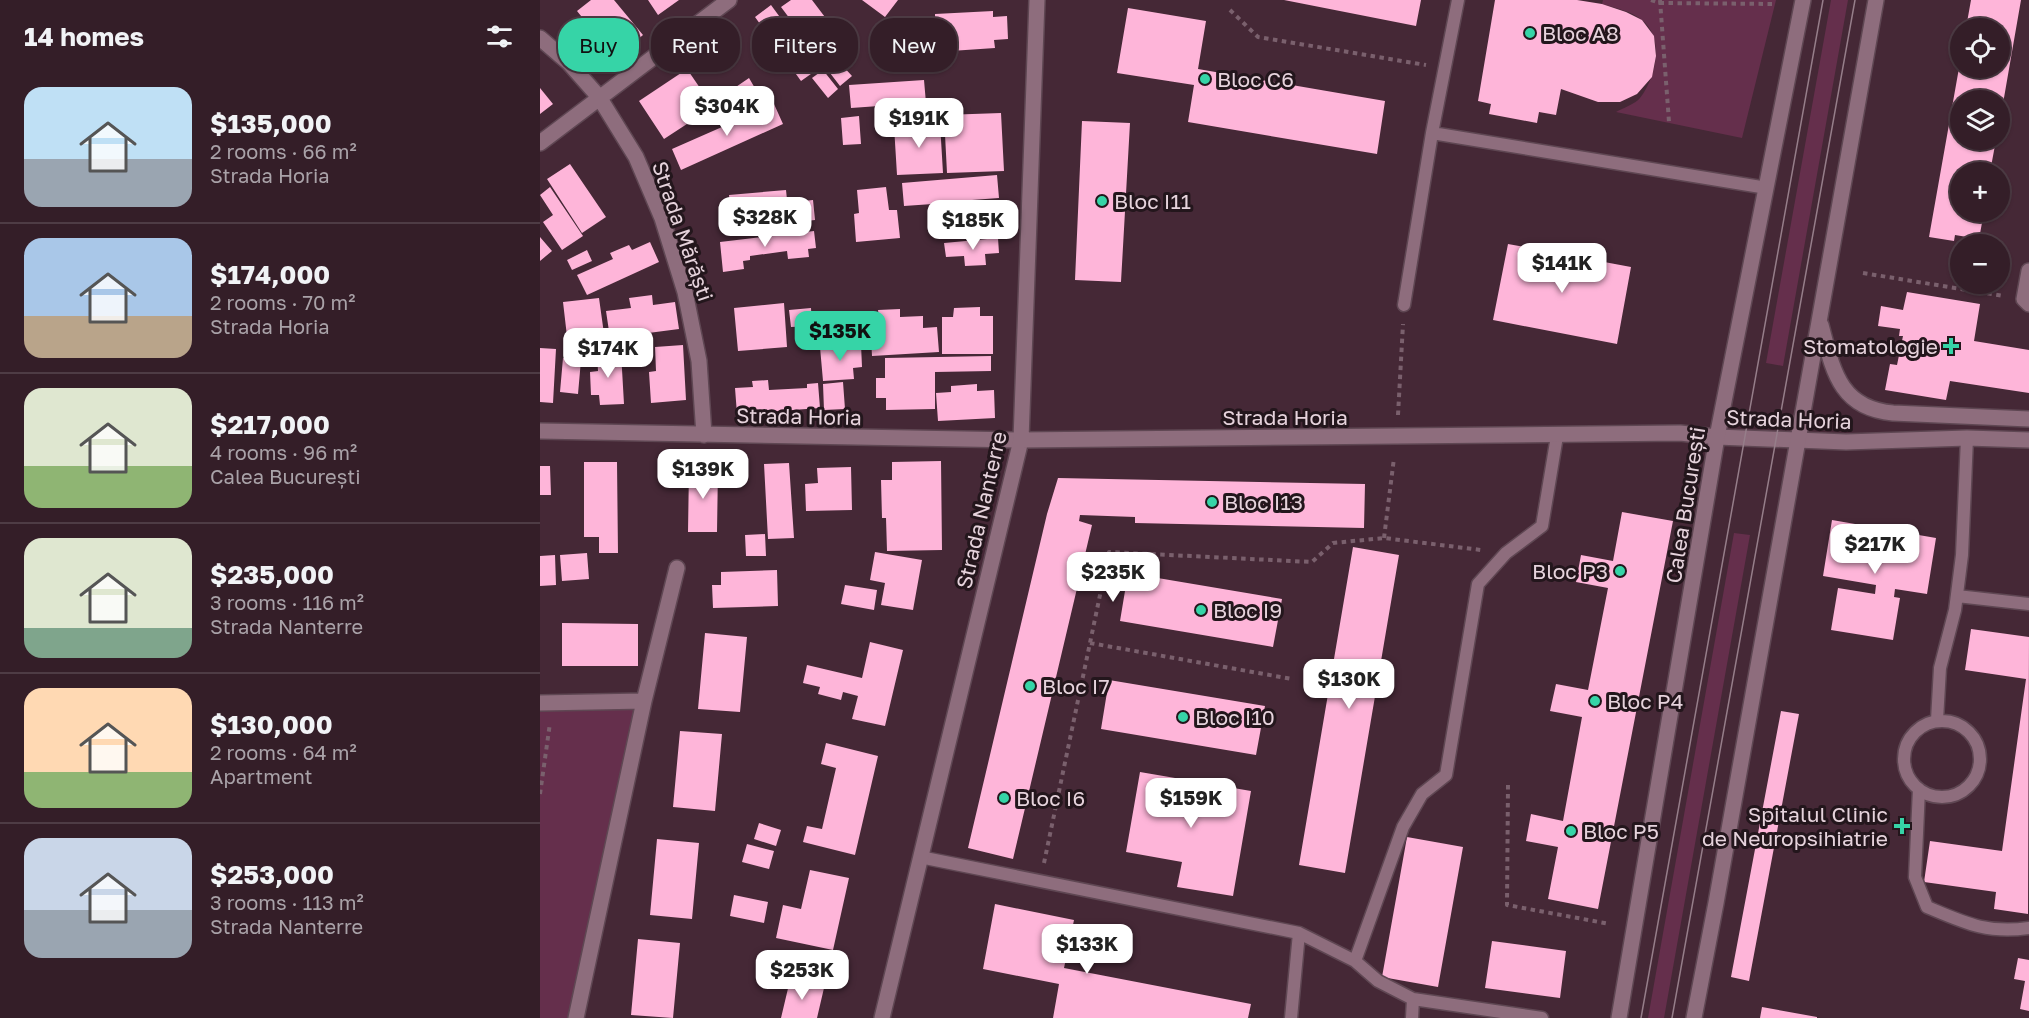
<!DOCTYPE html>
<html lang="en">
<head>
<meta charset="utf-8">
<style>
  body { margin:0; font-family:"Golos Text",sans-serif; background:#3f2b34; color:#f1f3f6; height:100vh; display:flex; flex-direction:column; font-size:22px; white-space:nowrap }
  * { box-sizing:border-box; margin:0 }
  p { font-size:20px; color:#a9a2a8 }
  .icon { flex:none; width:33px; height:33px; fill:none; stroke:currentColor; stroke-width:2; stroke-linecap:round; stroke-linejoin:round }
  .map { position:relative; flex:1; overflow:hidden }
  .sheet { display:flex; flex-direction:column; background:#341e28; width:540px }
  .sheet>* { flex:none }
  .hud { position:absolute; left:18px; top:18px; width:570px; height:54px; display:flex; gap:12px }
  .fabs { position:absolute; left:1410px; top:18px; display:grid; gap:12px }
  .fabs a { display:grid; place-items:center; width:60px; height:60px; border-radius:50%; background:#341e28; box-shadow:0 2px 4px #0004,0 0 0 2px #4e3c45; font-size:30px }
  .price { position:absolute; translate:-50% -51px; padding:0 14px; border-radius:12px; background:#fff; color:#222; font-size:20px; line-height:39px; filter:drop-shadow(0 2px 3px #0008) }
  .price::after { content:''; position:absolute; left:50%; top:36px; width:18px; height:14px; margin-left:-9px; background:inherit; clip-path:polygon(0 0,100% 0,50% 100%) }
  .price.current { background:#36d4a7; color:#111 }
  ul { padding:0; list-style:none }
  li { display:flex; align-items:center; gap:18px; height:150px; padding:0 24px }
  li+li { border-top:2px solid #4e3c45 }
  li span { display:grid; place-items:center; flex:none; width:168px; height:120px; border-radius:18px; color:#555 }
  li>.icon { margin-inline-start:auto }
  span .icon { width:72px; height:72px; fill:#fffc; stroke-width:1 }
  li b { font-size:26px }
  h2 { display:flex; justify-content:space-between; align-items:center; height:72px; padding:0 24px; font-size:26px }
  .pill { padding:0 21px; border-radius:24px; background:#341e28; box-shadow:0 2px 4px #0004,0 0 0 2px #4e3c45; font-size:21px; line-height:54px }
  .pill.current { background:#36d4a7; color:#111 }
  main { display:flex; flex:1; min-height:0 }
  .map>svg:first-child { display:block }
  .green { fill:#652f4c }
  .building { fill:#feb5d9 }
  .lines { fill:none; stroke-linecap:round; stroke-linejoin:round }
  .service-casing { stroke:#5f4753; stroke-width:15 }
  .minor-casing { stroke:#5f4753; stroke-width:18 }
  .tertiary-casing { stroke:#5f4753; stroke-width:18 }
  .secondary-casing { stroke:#5f4753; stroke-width:18 }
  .path { stroke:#7a606d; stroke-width:4; stroke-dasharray:4.5 4.5; stroke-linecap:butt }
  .service { stroke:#8e6d7d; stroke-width:12 }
  .minor { stroke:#8e6d7d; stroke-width:15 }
  .tertiary { stroke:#8e6d7d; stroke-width:15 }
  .secondary { stroke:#8e6d7d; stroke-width:15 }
  .tram { stroke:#967e8a; stroke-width:1.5 }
  .poi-dot { fill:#36d4a7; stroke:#23161c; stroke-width:2 }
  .labels { text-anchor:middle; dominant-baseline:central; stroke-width:6; stroke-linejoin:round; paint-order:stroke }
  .poi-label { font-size:21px; fill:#e6d3dc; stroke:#23161c; text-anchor:start }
  .street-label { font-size:21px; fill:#e6d3dc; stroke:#23161c }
</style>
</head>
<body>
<main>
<section class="sheet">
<h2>14 homes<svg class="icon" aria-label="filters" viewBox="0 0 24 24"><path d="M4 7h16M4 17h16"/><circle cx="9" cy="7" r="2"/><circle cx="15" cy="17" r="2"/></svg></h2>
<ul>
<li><span style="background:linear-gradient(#bfe0f5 60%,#9aa5b1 0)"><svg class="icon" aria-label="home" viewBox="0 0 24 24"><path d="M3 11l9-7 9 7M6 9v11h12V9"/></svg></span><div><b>$135,000</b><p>2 rooms · 66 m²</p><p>Strada Horia</p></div></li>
<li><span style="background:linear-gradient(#a9c7e8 65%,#b9a48a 0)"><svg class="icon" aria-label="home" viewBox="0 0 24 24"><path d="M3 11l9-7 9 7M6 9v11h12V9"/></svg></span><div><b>$174,000</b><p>2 rooms · 70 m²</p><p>Strada Horia</p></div></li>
<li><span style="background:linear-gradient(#dfe7d0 65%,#8fb573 0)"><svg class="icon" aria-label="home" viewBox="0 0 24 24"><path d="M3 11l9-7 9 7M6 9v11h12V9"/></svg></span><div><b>$217,000</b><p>4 rooms · 96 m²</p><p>Calea București</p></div></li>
<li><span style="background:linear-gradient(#dfe7d0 75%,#7fa58c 0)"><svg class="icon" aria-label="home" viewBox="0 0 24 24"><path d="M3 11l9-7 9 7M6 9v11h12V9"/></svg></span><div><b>$235,000</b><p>3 rooms · 116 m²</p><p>Strada Nanterre</p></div></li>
<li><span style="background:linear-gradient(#ffd9b3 70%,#8fb573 0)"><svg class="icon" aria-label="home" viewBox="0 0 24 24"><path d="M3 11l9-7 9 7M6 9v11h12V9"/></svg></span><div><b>$130,000</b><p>2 rooms · 64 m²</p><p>Apartment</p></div></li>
<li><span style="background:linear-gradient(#c9d6e8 60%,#9aa5b1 0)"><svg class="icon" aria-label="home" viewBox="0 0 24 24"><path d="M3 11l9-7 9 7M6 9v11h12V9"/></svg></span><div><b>$253,000</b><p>3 rooms · 113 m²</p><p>Strada Nanterre</p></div></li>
</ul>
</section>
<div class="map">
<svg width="1489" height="1018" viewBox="0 0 1489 1018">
  <rect width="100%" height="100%" fill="#452836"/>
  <path class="green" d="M1063 0H1236L1202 138 1076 112C1083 108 1095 104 1100 98 1116 77 1125 39 1102 20 1091 11 1075 8 1062 4Z
    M1291 0H1308L1243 366 1226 363Z
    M1194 533 1210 535 1124 1018H1108Z
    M104 701 36 1018H0V703Z"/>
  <path class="building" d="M51 0H74L103 35 75 58 37 11Z
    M108 0H139L118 15Z
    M251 0H272L294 29 271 47 241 7Z
    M322 0H358L345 17Z
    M744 0H881L876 26Z
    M955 0H1037L1062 4 1086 12 1102 20 1114 36 1116 56 1112 77 1097 94 1080 102H1058L1021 89 1016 115 999 112 997 123 949 114 951 104 938 101Z
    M1431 0H1481L1461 115 1460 100H1420V140H1456L1450 172H1420V212H1444L1439 239 1415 235 1414 241 1389 237 1419 68H1460V28H1426Z
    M231 5 278 69 261 81 215 17Z
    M588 8 666 21 658 69 845 101 837 154 648 122 654 85 577 73Z
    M453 11V17L467 16 468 39 454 40 455 48 396 52V44L373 45 371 23 395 21V14Z
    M296 31 310 48 290 63 277 46Z
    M301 64 312 76 300 86 290 73Z
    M147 69 173 107 124 139 99 101Z
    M283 70 298 89 288 98 272 78Z
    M209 78 219 95 200 107 190 91Z
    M384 80 386 103 363 104 364 112 339 114V106L311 108 309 85Z
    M0 88 13 104 0 114Z
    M234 104 243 124 141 170 132 149Z
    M461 113 464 171 407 173 404 115Z
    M319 116 321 144 303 145 301 118Z
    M542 121 590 123 581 282 535 280Z
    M400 123 403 173 357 175 354 126Z
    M30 164 66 217 42 233 7 179Z
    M457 175 459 198 432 200 433 212 408 215 407 203 364 206 362 183Z
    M10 187 43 236 22 250 3 222 13 215 0 195Z
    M346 187 349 210H357L360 238 316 242 314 214 319 213 317 190Z
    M246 190 250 228 193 234 189 195Z
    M273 200 275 220 257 222 256 202Z
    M274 231 276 248 268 249 269 257 248 259 247 251 210 256V260L203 261 204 269 183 272 180 242Z
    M0 237 12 251 0 261Z
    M458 238 459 253 445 254 446 265 425 266 424 256 406 257 404 243Z
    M110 242 119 262 47 295 37 275 73 259 70 253 89 245 92 250Z
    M968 244 1091 267 1077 344 953 320Z
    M47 250 52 261 32 270 27 260Z
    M1367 292 1440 304 1434 341 1489 350V393L1410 381 1406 400 1345 390 1350 364 1357 365 1363 336H1359L1360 329 1338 326 1341 306 1363 310Z
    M112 295 113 305 135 302 139 329 70 338 66 311 91 308 89 298Z
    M59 298 65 341 28 345 23 302Z
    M244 303 247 347 198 351 194 308Z
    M440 307V316H453V354H402V317H413L414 308Z
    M271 308 272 326 251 327 249 310Z
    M360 309V317L383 316V328L397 327 399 352 332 356 330 319 339 318 338 310Z
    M321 344 322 367 313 368 314 379 283 381 280 347Z
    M143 345 146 400 111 403 109 372 116 371 115 347Z
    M0 348 16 349 13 403 0 402Z
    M81 352 84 404 60 405 59 395H51L50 372 58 371 57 353Z
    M451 356V371L395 372V409L346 410V398H336V378H345V358Z
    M23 358 41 360 38 394 20 392Z
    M228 380 229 390 267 388V384L278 383 280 408 197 414 195 388 213 387 212 381Z
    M303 382 305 409 284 410 283 384Z
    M437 384V391L454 390 455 418 398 421 396 393 411 392V386Z
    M401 461 402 550 347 551 346 518H342L341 480H352V462Z
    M44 462H77L78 553H59V537H44Z
    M249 463 254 538 228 539 224 464Z
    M0 466H10L11 495H0Z
    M311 467 312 510 266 511 265 484 278 483 277 468Z
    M149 468H178L177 532H148Z
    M518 478 825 484 824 528 595 523V517L540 515 539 521 552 525 473 859 428 848 507 514Z
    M1082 512 1133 521 1058 909 1008 899 1018 847 986 841 991 814 1023 821 1042 717 1010 711 1016 684 1048 690 1068 588 1036 582 1041 555 1073 561Z
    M1292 520 1396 538 1387 594 1355 589 1354 597 1360 598 1353 640 1291 630 1298 588 1335 594 1336 585 1283 576Z
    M225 534 226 556H206L205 535Z
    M813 547 859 555 805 873 759 865Z
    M335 552 382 560 373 610 341 605 345 583 330 580Z
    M47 553 49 579 22 581 20 555Z
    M15 555 16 585 0 586V556Z
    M237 570 238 606 173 608 172 585H181V572Z
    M588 573 742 599 733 647 580 621Z
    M305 585 337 590 334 610 301 604Z
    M22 623 98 624V666H22Z
    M1431 629 1489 637 1488 914 1454 909 1456 892 1384 882 1390 841 1462 851 1486 679 1425 670Z
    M165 633 207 637 200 712 158 709Z
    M330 642 363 650 345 726 312 719 318 696 303 692 301 700 278 694 280 687 263 683 267 665 322 678Z
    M569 680 725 706 716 755 561 729Z
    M1241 711 1259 714 1209 981 1191 977Z
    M140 731 182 734 175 811 133 807Z
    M286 743 338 756 315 855 263 842 267 826 282 829 296 768 281 764Z
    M600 772 711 791 693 896 637 887 642 862 586 852Z
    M219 823 241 830 236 846 214 839Z
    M867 837 923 847 898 987 842 977Z
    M117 839 159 843 152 919 110 915Z
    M207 844 234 851 229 869 202 862Z
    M270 870 309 878 293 950 236 938 243 905 261 909Z
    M194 895 228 902 224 923 190 916Z
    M455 904 534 920 524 968 711 1004 708 1018H513L519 984 443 969Z
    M98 939 140 943 133 1018 91 1015Z
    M952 941 1026 951 1020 998 945 988Z
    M1478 958 1489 960V1011L1480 1009 1485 981 1474 979Z
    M250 980 284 988 277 1018H241Z
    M1222 1007 1277 1017V1018H1220Z"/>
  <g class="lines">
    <g class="service-casing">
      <path id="service" d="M918 0 892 133 1227 188
        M864 305 892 133
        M1417 596 1489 604
        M1397 720 1400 668 1415 610 1422 555 1427 438
        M1364 759a38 38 0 1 1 76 0a38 38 0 1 1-76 0Z
        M1379 789 1375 877 1387 907C1425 923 1447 934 1489 928
        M380 857 759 933 815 961 838 981 873 999 1002 1018
        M815 961 863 827 882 794 906 775 938 584 966 553 1002 526 1017 436
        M751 1018 759 933
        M872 1018 873 999"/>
    </g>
    <g class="minor-casing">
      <path id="minor" d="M0 38 29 63 59 97 96 157 122 218 145 292 159 361 164 435
        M0 143 189 0
        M1489 271 1484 299 1489 304
        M0 431 481 440
        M0 703 104 701
        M36 1018 104 701 137 568"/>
    </g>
    <g class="tertiary-casing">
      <path id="tertiary" d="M481 440 1140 433 1177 437 1306 442 1427 438 1489 440
        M342 1018 481 440 497 0"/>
    </g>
    <g class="secondary-casing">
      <path id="secondary" d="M1281 325C1293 370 1299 408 1353 413L1489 419
        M1079 1018 1177 437 1263 0
        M1154 1018 1176 903 1336 0"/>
    </g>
    <path class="path" d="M1111 0 1120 3 1235 4
      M1120 0 1129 122
      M690 10 718 37 886 65
      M1323 273 1464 296
      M858 415 863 324
      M844 538 854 458
      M550 643 752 679
      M968 785 967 905 1070 924
      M0 794 10 723
      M504 863 569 552 772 562 793 543 844 538 941 550"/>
    <use href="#service" class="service"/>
    <use href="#minor" class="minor"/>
    <use href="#tertiary" class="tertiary"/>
    <use href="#secondary" class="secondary"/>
    <path class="tram" d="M1101 1018 1283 0
      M1132 1018 1315 0"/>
  </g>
  <g class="poi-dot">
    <circle cx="990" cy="33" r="6"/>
    <circle cx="665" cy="79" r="6"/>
    <circle cx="562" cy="201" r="6"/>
    <path d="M1408 337h6v6h6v6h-6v6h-6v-6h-6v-6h6z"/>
    <circle cx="672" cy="502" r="6"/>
    <circle cx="1080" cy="571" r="6"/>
    <circle cx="661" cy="610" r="6"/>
    <circle cx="490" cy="686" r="6"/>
    <circle cx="1055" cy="701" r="6"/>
    <circle cx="643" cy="717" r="6"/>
    <circle cx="464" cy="798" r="6"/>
    <path d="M1359 817h6v6h6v6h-6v6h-6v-6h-6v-6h6z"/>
    <circle cx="1031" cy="831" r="6"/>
  </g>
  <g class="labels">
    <g class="poi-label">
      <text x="1002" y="33">Bloc A8</text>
      <text x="677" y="79">Bloc C6</text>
      <text x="574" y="201">Bloc I11</text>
      <text x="1398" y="346" text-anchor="end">Stomatologie</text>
      <text x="684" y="502">Bloc I13</text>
      <text x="1068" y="571" text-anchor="end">Bloc P3</text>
      <text x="673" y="610">Bloc I9</text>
      <text x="502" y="686">Bloc I7</text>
      <text x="1067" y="701">Bloc P4</text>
      <text x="655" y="717">Bloc I10</text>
      <text x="476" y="798">Bloc I6</text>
      <text x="1348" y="814" text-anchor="end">Spitalul Clinic<tspan x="1348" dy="24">de Neuropsihiatrie</tspan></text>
      <text x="1043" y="831">Bloc P5</text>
    </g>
    <g class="street-label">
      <text transform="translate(143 231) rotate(71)">Strada Mărăști</text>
      <text transform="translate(259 416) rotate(1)">Strada Horia</text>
      <text x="745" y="417">Strada Horia</text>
      <text transform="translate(1249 419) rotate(2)">Strada Horia</text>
      <text transform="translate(1145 505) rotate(-81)">Calea București</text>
      <text transform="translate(441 510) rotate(-77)">Strada Nanterre</text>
    </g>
  </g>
</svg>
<div class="fabs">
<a><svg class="icon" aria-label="locate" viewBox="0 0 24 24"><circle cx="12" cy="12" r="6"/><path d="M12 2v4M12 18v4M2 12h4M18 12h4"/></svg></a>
<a><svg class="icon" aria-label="layers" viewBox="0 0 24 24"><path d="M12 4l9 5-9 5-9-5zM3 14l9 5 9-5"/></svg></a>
<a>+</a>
<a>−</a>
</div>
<b class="price" style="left:187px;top:137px">$304K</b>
<b class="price" style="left:379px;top:149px">$191K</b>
<b class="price" style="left:225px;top:248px">$328K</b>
<b class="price" style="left:433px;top:251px">$185K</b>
<b class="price" style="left:1022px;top:294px">$141K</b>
<b class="price current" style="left:300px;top:362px">$135K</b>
<b class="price" style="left:68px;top:379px">$174K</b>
<b class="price" style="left:163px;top:500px">$139K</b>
<b class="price" style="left:1335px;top:575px">$217K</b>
<b class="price" style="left:573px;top:603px">$235K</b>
<b class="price" style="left:809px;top:710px">$130K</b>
<b class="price" style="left:651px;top:829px">$159K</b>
<b class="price" style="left:547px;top:975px">$133K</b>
<b class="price" style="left:262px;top:1001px">$253K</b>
<div class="hud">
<a class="pill current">Buy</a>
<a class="pill">Rent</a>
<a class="pill">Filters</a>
<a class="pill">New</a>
</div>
</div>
</main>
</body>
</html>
